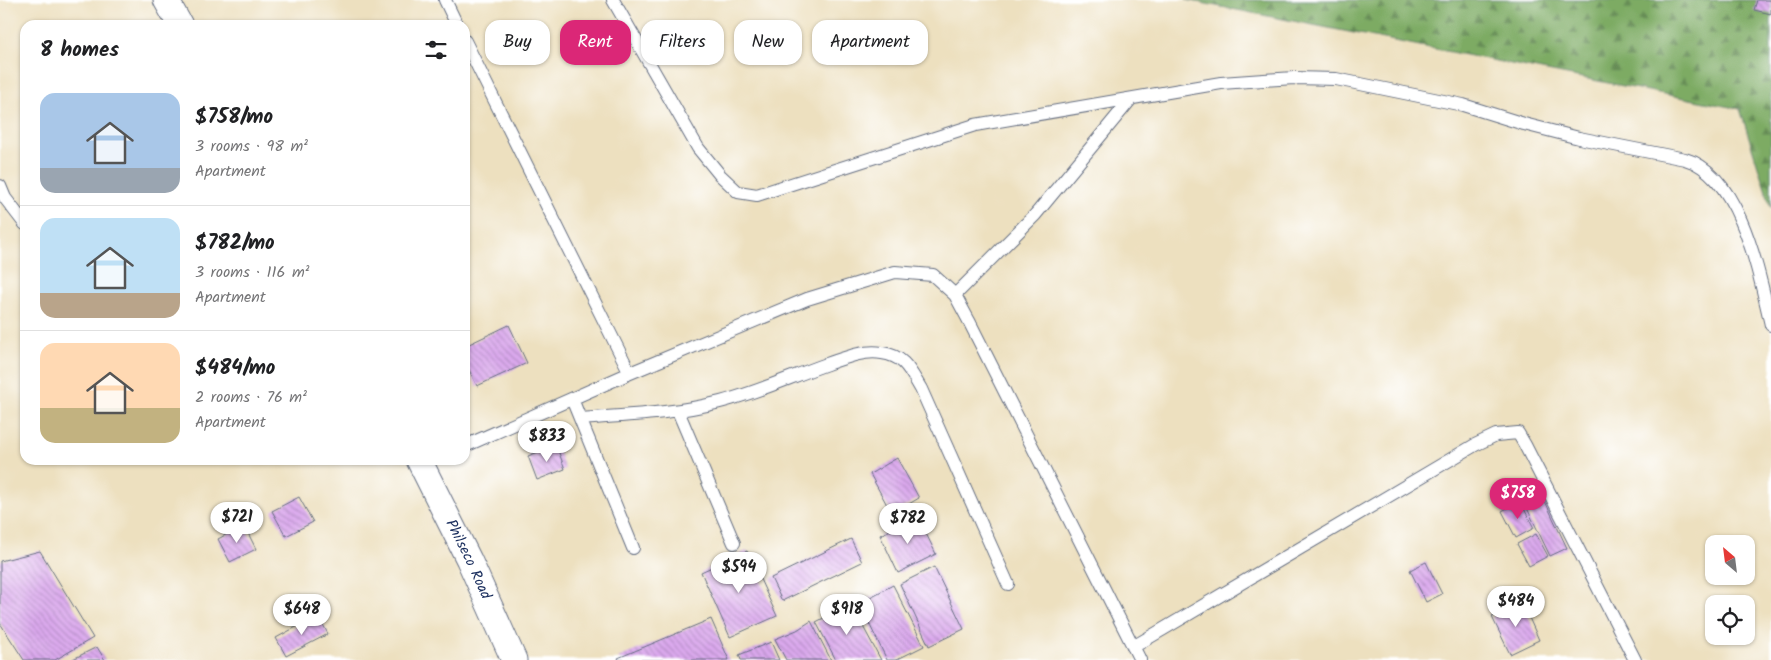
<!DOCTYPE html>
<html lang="en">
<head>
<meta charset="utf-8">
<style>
  body { margin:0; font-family:Kalam,sans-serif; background:#f6f6f6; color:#202124; height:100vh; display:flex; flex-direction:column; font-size:19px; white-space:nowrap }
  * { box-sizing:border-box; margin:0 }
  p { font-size:16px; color:#757577 }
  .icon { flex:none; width:28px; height:28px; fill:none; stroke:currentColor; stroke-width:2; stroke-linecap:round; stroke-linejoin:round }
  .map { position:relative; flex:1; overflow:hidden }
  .panel { position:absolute; left:20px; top:20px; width:450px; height:445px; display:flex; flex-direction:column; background:#fff; border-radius:15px; box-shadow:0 1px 4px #0004 }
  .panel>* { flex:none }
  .guide { position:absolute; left:485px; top:20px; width:475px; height:45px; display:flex; gap:10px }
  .needle { width:32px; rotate:332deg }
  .buttons { position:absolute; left:1705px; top:535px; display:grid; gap:10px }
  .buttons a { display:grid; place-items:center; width:50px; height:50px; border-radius:10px; background:#fff; box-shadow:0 1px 4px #0004; font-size:25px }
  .price { position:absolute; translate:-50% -42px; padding:0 11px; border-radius:18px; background:#fff; color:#222; font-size:16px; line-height:32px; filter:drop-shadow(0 1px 2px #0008) }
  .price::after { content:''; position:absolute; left:50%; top:30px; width:15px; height:11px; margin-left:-8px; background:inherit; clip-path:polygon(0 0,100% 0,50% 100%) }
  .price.current { background:#db2777; color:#fff }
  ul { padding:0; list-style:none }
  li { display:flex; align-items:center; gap:15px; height:125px; padding:0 20px }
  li+li { border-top:1px solid #e0e0e0 }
  li span { display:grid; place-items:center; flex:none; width:140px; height:100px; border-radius:15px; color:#555 }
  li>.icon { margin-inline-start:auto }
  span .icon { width:60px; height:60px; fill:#fffc; stroke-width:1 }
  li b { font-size:21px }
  h2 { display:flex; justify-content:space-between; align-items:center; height:60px; padding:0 20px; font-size:21px }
  .pill { padding:0 18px; border-radius:15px; background:#fff; box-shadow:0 1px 4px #0004; font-size:18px; line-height:45px }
  .pill.current { background:#db2777; color:#fff }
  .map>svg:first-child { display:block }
  .forest { fill:url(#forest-firs); stroke:#4c6d61 }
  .building { fill:url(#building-back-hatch) }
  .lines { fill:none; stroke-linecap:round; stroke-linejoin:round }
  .service-casing { stroke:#646d80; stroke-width:14 }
  .minor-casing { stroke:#646d80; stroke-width:27 }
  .service { stroke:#fff; stroke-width:12 }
  .minor { stroke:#fff; stroke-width:25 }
  .labels { text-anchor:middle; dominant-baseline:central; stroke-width:4; stroke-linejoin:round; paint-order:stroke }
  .street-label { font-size:15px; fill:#1b2f5e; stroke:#fff }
</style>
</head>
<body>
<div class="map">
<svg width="1771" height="660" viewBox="0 0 1771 660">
  <defs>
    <pattern id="forest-firs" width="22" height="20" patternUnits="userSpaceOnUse" patternTransform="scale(1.25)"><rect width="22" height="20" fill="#7dab64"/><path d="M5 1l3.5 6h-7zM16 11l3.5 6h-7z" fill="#668c56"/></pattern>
    <pattern id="building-back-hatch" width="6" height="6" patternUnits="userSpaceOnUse" patternTransform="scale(1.25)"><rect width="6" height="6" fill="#dba9ed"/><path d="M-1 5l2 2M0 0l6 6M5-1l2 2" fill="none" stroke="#b18ac3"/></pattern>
  </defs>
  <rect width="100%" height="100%" fill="#fff"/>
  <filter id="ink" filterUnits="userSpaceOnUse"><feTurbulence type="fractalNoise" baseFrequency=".02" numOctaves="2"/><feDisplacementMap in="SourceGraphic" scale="10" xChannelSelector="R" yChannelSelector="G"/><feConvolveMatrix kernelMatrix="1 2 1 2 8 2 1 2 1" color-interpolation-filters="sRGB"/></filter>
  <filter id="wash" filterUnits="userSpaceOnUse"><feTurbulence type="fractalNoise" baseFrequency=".0096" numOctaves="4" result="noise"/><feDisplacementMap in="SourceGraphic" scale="20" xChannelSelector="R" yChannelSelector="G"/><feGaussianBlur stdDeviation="1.12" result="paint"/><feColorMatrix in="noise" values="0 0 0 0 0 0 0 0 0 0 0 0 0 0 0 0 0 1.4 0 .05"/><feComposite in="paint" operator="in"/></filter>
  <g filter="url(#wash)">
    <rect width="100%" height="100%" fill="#ede0bf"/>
    <path class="forest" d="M1186 0H1771V208L1740 109Z"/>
    <g id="blocks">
      <path class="building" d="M1757 0H1771V14L1754 10Z
        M509 325 527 363 477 386 465 362V346Z
        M556 445 565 469 537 480 528 456Z
        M897 458 919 498 892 514 870 474Z
        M299 497 313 522 286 536 272 511Z
        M1543 497 1567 548 1550 556 1526 506Z
        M1520 501 1534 528 1516 538 1502 511Z
        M918 517 936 554 898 573 880 535Z
        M244 525 256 549 230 562 218 539Z
        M1536 534 1548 556 1529 566 1517 544Z
        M851 539 862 562 782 601 771 578Z
        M40 551 93 638 55 660H24L0 623V561Z
        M747 551 777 616 730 637 701 572Z
        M1426 562 1442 594 1426 602 1410 570Z
        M934 567 964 629 929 646 900 584Z
        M893 585 924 646 896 660H887L859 603Z
        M1522 602 1539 640 1510 654 1492 617Z
        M851 604 881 660H836L816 622Z
        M318 615 328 634 286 656 276 638Z
        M711 619 729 660H619L618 658Z
        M811 621 831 660H786L775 639 797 630Z
        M771 642 779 660H741L739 655Z
        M97 647 105 660H71Z"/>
    </g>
  </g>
  <g filter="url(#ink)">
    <use href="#blocks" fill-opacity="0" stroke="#646d80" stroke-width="1"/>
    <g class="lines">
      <g class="service-casing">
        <path id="service" d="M445 0 457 25
          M613 0 698 148 720 175 738 192 757 195 975 125 1221 83 1294 78 1336 79 1463 105 1524 124 1579 138 1685 159C1741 175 1759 275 1771 325
          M465 41 630 373
          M0 186 5 198 25 224
          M955 295 1035 215 1131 99
          M572 399 633 548
          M678 411 734 543
          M581 419C626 415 672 414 716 403 754 394 790 377 827 364 845 358 862 350 882 353 905 356 910 371 921 389L1008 584
          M465 446 630 373 807 299 895 272 933 275 955 295 969 321 1140 660
          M1133 647 1475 445 1496 435 1518 433 1525 445 1635 660"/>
      </g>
      <g class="minor-casing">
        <g id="minor">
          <path d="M166 0 180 25"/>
          <path id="s1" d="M419 460 469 560 514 660"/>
        </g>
      </g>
      <use href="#service" class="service"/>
      <use href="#minor" class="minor"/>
    </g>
  </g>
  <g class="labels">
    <g class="street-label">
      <text stroke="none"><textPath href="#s1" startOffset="111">Philseco Road</textPath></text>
    </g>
  </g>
</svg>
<div class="buttons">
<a><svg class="needle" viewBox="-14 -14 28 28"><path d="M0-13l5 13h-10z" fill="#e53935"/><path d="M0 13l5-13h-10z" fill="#757577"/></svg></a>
<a><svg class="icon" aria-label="locate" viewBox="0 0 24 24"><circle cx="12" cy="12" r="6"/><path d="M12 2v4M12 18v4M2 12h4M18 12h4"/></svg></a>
</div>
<b class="price" style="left:547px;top:463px">$833</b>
<b class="price current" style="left:1518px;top:520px">$758</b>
<b class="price" style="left:237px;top:544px">$721</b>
<b class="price" style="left:908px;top:545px">$782</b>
<b class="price" style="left:739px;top:594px">$594</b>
<b class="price" style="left:1516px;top:628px">$484</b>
<b class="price" style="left:302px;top:636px">$648</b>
<b class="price" style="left:847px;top:636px">$918</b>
<div class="guide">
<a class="pill">Buy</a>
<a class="pill current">Rent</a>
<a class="pill">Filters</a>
<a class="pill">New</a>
<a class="pill">Apartment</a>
</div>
<section class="panel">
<h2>8 homes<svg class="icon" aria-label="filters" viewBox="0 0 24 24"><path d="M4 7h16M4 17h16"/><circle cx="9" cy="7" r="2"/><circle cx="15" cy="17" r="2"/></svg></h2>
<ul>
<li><span style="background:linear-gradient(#a9c7e8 75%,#9aa5b1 0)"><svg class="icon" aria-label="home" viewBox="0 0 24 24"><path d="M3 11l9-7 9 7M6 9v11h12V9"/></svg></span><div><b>$758/mo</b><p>3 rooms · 98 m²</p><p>Apartment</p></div></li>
<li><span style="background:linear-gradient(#bfe0f5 75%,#b9a48a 0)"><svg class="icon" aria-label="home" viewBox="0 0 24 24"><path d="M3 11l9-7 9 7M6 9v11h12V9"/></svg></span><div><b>$782/mo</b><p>3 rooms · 116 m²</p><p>Apartment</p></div></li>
<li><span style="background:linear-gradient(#ffd9b3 65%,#c2b280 0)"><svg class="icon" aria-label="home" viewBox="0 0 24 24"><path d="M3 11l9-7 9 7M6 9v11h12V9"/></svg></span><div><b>$484/mo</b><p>2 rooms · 76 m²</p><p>Apartment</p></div></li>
</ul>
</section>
</div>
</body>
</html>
